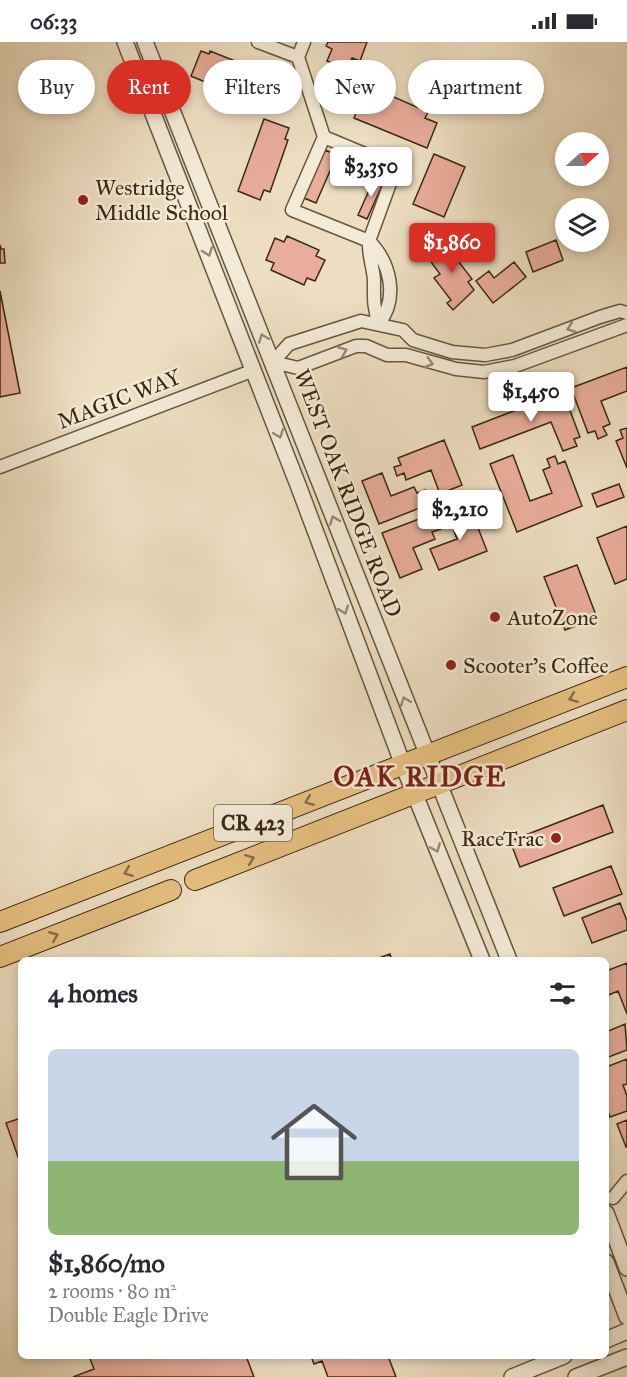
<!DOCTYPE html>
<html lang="en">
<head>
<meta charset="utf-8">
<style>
  body { margin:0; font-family:"IM FELL Great Primer",serif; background:#f2f2f3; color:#2b2b33; height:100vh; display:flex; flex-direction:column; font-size:22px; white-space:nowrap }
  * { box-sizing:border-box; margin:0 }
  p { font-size:20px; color:#7c7c81 }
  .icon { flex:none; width:33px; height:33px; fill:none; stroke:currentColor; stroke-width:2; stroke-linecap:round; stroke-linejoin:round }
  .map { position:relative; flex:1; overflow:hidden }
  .panel { position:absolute; left:18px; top:915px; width:591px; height:402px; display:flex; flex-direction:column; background:#fff; border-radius:9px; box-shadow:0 3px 9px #0003 }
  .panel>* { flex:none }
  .guide { position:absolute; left:18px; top:18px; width:591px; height:54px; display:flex; gap:12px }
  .needle { width:39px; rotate:69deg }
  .controls { position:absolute; left:555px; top:90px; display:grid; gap:12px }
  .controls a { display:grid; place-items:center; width:54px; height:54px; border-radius:50%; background:#fff; box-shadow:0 3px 9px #0003; font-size:30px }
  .price { position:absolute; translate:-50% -51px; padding:0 14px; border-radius:6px; background:#fff; color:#222; font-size:20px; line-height:39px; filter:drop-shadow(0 2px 3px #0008) }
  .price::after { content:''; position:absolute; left:50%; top:36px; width:18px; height:14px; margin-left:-9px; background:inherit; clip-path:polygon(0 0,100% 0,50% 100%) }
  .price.on { background:#d93025; color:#fff }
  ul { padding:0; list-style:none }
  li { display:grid; align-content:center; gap:12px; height:318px; padding:0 30px }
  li+li { border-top:2px solid #e1e1e2 }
  li span { display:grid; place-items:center; height:186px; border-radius:9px; color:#555 }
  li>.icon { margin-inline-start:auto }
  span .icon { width:108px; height:108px; fill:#fffc; stroke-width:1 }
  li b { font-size:26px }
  h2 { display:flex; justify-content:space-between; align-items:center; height:72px; padding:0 30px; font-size:26px }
  .chip { padding:0 21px; border-radius:27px; background:#fff; box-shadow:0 3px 9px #0003; font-size:21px; line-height:54px }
  .chip.on { background:#d93025; color:#fff }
  .status { display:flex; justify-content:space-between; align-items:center; height:42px; padding:0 30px; background:#fff; direction:ltr }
  .status svg { height:16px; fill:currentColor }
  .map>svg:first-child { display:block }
  .building { fill:#e9ad9b; stroke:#3a2811; stroke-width:1.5 }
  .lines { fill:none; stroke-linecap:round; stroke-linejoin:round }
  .minor-casing { stroke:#67563d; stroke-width:15 }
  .tertiary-casing { stroke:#67563d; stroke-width:18 }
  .trunk-casing { stroke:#3a2811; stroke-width:22 }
  .minor { stroke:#f3ead7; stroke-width:12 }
  .tertiary { stroke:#f3ead7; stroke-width:15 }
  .trunk { stroke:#e6bf80; stroke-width:20 }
  .oneway { stroke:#968974 }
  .oneway2 { stroke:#876c43 }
  .poi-dot { fill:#8f2418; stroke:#f3ead7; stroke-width:2 }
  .labels { text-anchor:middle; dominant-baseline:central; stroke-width:5; stroke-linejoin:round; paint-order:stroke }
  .shield { fill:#f3ead7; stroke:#72624c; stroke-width:1.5 }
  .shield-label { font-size:21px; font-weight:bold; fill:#3a2811 }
  .poi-label { font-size:22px; fill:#3a2811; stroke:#f3ead7; text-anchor:start }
  .street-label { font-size:22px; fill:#3a2811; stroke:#f3ead7 }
  .district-label { font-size:28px; font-weight:bold; letter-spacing:1.5px; fill:#7a1f14; stroke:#f3ead7 }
</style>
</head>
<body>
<div class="status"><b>06:33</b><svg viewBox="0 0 49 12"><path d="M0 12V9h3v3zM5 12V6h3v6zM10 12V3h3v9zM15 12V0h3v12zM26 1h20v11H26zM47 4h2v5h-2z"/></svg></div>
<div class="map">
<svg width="627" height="1335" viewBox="0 0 627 1335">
  <rect width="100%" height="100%" fill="#eddec1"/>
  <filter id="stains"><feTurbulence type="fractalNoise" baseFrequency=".00333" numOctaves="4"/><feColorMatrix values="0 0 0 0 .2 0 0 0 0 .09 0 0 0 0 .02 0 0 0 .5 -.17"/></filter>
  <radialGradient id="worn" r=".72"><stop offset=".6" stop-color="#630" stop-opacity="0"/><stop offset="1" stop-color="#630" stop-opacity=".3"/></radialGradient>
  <path class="building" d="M328 0H367L360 19 352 16 348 27 327 19 332 7 326 4Z
    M201 9 209 12 210 9 265 31 263 37 272 41 262 64 191 34Z
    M369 44 428 70 425 76 437 81 427 106 354 76 356 71 345 66 354 45 366 50Z
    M264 77 289 86 285 97 288 98 270 150 264 148 260 158 238 149Z
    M325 108 337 113 316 161 304 156Z
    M434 112 465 125 444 175 413 162Z
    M375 135 384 139 367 177 358 173Z
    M287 194 319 208 316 214 325 218 315 239 307 236 304 243 271 228 274 221 266 218 275 196 284 200Z
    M452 197 462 210 455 215 472 237 468 240 474 248 453 268 447 261 451 258 434 236 440 232 428 216Z
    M556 198 563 218 533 230 526 210Z
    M0 203 1 207H4L5 221H0Z
    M514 220 526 235 493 261 476 239 489 229 494 236Z
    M0 249 20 351 0 355Z
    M627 325V349L601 359 610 382 603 385 607 393 598 397 595 389 588 391 571 346Z
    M563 350 580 395 574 397 577 404 563 409 551 380 480 407 472 385Z
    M627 386V426L616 399 623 396 620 388Z
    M444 398 462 443 440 452 431 428 406 438 404 431 397 434 394 425 401 423 398 416Z
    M513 413 530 459 552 451 543 428 550 425 547 417 555 414 558 422 565 419 582 464 517 490 490 422Z
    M382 431 391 454 414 445 417 451 425 448 430 462 379 482 362 439Z
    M619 442 624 455 597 465 592 452Z
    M470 465 487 509 439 528 430 507 457 497 448 473Z
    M427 474 429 481 437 477 441 487 432 490 435 497 413 506 422 527 400 536 382 491Z
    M627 484V537L615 542 597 496Z
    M577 523 597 576 565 588 544 535Z
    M603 763 613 790 520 825 510 799Z
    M611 824 622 852 564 874 553 846Z
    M620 861 627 879V888L592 901 582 876Z
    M390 912 392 918H373Z
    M627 921V972L618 949 606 954V929Z
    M625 982 627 1008 606 1016V990Z
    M627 1017V1042L623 1043 627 1054V1069L610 1075 606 1064V1025Z
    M21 1076V1123L6 1081Z
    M627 1078V1104L626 1105 617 1082Z
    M89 1314H246L254 1335H73L94 1327Z
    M311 1314H388L396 1335H328L322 1319 314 1322Z"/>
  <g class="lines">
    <g class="minor-casing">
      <path id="minor" d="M258 0 298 15 304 0
        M298 15 324 95
        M324 95 396 125 369 199 292 168Z
        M369 199C390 220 399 256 379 281
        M369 199C368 213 373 224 374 238 374 254 373 266 379 281
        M627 271 620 269 600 275 512 308 485 313 452 310 413 298 403 288 361 279 289 302 273 320 298 326 356 304H366L387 313H406L456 327 484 330 515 324 627 283
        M0 425 254 328
        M613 1156 627 1139"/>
    </g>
    <g class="tertiary-casing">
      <path id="tertiary" d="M125 0 298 443 403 723 482 918
        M145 0 509 918
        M606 1171 627 1226
        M606 1220 627 1275
        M606 1298 627 1289
        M512 1335 564 1314
        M576 1335 627 1315"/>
    </g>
    <g class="trunk-casing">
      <path id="trunk" d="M195 838 627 668
        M0 880 627 635
        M0 915 171 848"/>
    </g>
    <use href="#minor" class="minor"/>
    <use href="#tertiary" class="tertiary"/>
    <use href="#trunk" class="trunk"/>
  </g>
  <defs><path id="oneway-chevron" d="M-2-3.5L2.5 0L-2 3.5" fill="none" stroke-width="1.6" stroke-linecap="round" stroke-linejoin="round" transform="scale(1.5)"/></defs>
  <g class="oneway">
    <use href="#oneway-chevron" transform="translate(208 210) rotate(69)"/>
    <use href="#oneway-chevron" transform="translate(571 286) rotate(159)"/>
    <use href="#oneway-chevron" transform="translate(263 296) rotate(-111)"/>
    <use href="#oneway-chevron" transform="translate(343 309) rotate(-22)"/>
    <use href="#oneway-chevron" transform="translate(429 321) rotate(16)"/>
    <use href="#oneway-chevron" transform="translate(279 392) rotate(69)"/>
    <use href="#oneway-chevron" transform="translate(334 478) rotate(-111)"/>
    <use href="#oneway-chevron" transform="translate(344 568) rotate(70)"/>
    <use href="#oneway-chevron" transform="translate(405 659) rotate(-111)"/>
    <use href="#oneway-chevron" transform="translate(436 806) rotate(68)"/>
  </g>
  <g class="oneway2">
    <use href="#oneway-chevron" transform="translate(573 656) rotate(159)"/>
    <use href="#oneway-chevron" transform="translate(309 759) rotate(159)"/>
    <use href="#oneway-chevron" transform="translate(250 817) rotate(-21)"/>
    <use href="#oneway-chevron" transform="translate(128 830) rotate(159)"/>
    <use href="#oneway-chevron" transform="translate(54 894) rotate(-22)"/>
  </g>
  <g class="poi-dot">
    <circle cx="83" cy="158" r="6"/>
    <circle cx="495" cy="575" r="6"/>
    <circle cx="451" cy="623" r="6"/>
    <circle cx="556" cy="796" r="6"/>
  </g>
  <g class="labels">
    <rect class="shield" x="214" y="763" width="78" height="36" rx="4.5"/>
    <g class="shield-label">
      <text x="253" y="781">CR 423</text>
    </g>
    <g class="poi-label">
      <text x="95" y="145">Westridge<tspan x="95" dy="25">Middle School</tspan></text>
      <text x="507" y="575">AutoZone</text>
      <text x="463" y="623">Scooter's Coffee</text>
      <text x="544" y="796" text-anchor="end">RaceTrac</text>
    </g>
    <g class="street-label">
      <text transform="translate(119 357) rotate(-21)">MAGIC WAY</text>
      <text transform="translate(348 451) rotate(69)">WEST OAK RIDGE ROAD</text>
    </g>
    <g class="district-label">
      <text x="420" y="734">OAK RIDGE</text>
    </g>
  </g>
  <rect width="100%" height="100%" filter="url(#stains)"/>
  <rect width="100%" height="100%" fill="url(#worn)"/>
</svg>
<div class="controls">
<a><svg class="needle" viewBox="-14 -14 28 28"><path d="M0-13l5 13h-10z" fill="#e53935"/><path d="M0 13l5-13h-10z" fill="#7c7c81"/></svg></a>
<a><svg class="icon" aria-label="layers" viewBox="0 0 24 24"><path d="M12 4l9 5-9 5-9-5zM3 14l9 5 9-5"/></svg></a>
</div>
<b class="price" style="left:371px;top:156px">$3,350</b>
<b class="price on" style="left:452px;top:232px">$1,860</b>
<b class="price" style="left:531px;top:381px">$1,450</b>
<b class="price" style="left:460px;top:499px">$2,210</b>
<div class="guide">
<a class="chip">Buy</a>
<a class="chip on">Rent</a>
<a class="chip">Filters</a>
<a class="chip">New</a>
<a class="chip">Apartment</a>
</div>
<section class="panel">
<h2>4 homes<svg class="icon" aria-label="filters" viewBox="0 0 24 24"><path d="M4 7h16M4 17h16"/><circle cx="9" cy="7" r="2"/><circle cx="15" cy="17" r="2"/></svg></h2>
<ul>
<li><span style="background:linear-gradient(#c9d6e8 60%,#8fb573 0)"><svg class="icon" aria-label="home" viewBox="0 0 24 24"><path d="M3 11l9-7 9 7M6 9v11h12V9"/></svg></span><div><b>$1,860/mo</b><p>2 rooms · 80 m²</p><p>Double Eagle Drive</p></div></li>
</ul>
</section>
</div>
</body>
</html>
